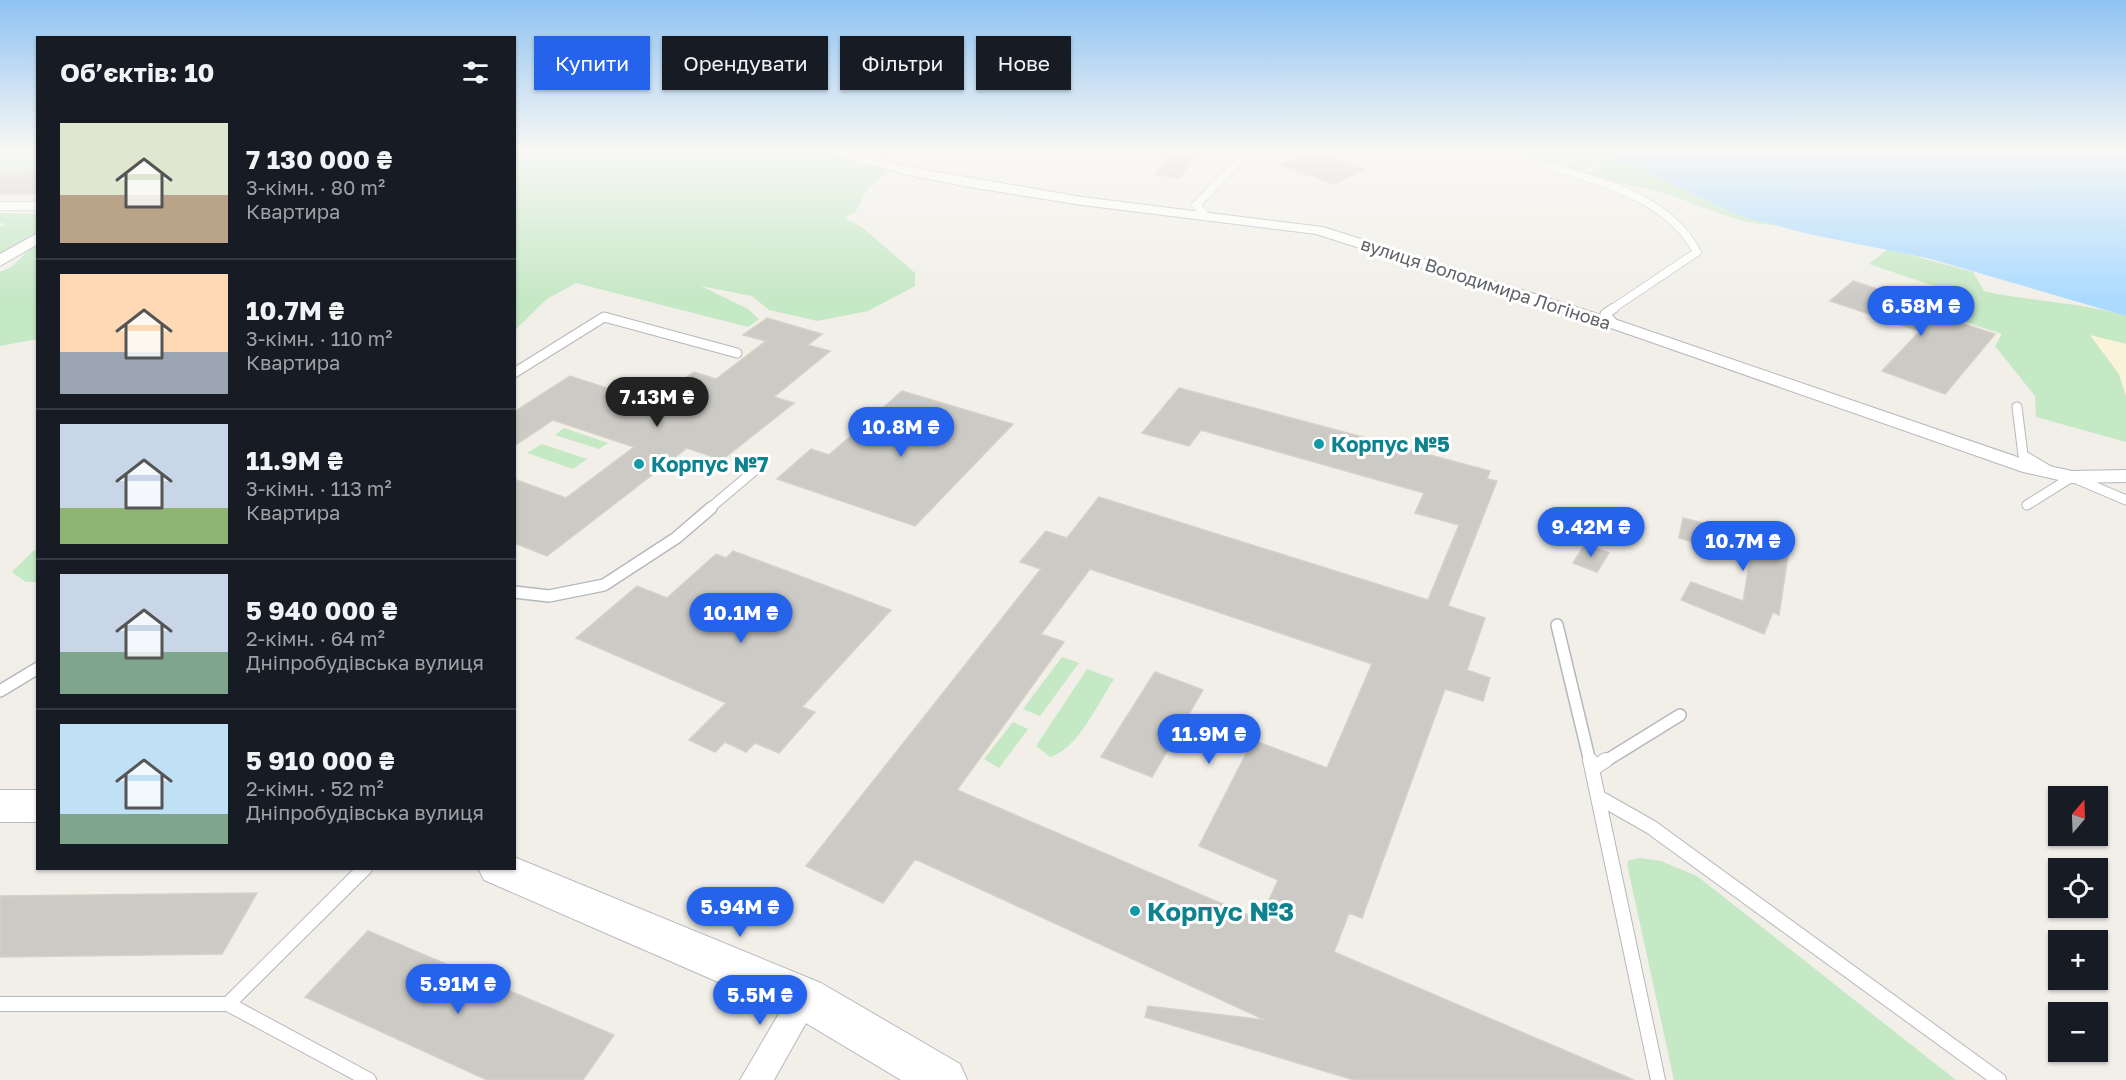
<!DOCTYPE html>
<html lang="uk">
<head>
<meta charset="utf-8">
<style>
  body { margin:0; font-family:"Golos Text",sans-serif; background:#20242c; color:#f1f3f6; height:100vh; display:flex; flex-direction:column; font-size:22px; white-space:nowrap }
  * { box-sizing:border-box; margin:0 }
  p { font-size:20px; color:#9ea1a6 }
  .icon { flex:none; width:33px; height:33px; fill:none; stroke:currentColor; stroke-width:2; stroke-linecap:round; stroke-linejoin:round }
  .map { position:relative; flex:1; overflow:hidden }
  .details { position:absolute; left:36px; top:36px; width:480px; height:834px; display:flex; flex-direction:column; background:#171b24; border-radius:0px; box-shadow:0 2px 4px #0004 }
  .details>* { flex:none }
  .top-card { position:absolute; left:534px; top:36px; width:570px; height:54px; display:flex; gap:12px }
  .needle { width:39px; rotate:19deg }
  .controls { position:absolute; left:2048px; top:786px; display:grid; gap:12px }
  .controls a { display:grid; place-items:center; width:60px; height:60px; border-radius:0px; background:#171b24; box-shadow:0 2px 4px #0004; font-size:30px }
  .price { position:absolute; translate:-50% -51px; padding:0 14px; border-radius:21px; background:#2563eb; color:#fff; font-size:20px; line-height:39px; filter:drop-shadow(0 2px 3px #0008) }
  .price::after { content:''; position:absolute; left:50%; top:36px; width:18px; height:14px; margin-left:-9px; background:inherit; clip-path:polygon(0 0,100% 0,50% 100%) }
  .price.on { background:#222; color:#fff }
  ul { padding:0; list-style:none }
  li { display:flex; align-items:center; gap:18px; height:150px; padding:0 24px }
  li+li { border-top:2px solid #363941 }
  li span { display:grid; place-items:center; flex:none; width:168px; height:120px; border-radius:0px; color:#555 }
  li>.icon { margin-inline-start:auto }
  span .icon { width:72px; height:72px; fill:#fffc; stroke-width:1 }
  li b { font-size:26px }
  h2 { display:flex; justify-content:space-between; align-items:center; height:72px; padding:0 24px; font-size:26px }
  .pill { padding:0 21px; border-radius:0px; background:#171b24; box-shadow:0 2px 4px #0004; font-size:21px; line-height:54px }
  .pill.on { background:#2563eb; color:#fff }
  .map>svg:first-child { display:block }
  .green { fill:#c5e8c5 }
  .sand { fill:#fbf3d9 }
  .water { fill:#aadaff }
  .building { fill:#cccac5; stroke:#d6d1c6; stroke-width:1.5; fill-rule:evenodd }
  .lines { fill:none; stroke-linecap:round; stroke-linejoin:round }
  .lane-far3-casing { stroke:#b5b8bc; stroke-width:9 }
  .lane-far2-casing { stroke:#b5b8bc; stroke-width:11 }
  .lane-far1-casing { stroke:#b5b8bc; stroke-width:14 }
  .lane-casing { stroke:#b5b8bc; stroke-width:16 }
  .street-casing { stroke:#b5b8bc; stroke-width:2 }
  .secondary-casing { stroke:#b6babf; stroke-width:2 }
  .lane-far3 { stroke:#fff; stroke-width:8 }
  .lane-far2 { stroke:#fff; stroke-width:9 }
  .lane-far1 { stroke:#fff; stroke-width:11 }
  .lane { stroke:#fff; stroke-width:14 }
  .street { fill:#fff; fill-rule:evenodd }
  .secondary { fill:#fff; fill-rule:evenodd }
  .culture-dot { fill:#0f9aa8; stroke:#fff; stroke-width:2 }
  .labels { text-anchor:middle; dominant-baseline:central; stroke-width:6; stroke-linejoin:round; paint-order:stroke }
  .far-street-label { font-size:18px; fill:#5f6368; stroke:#fff }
  .culture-label { font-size:21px; font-weight:bold; fill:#0d838f; stroke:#fff; text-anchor:start }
  .near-culture-label { font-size:26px; font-weight:bold; fill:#0d838f; stroke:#fff; text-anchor:start }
</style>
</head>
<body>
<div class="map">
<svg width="2126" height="1080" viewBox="0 0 2126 1080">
  <rect width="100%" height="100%" fill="#f1efe8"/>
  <path class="green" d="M0 150H37V179L0 177Z
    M515 150H813L889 171 868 188 856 211 845 218 863 228 915 273V286L868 311 817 321 769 310 752 296 701 286 748 309 759 319 748 327 576 283 547 299 515 330Z
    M1509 150C1532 150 1565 146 1587 151 1655 167 1711 211 1779 225 1736 226 1697 202 1656 191 1632 184 1607 183 1584 175L1600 166 1596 164 1579 173Z
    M0 213 38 214 37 233 0 258V227L6 224 0 223Z
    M37 243V339L0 346V272L11 267Z
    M1888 249 1973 272 1984 291C2031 302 2080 302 2126 316V344L2091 336 2119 374 2126 396V442L2036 417 2035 396 1995 346 2002 334 1965 322 1970 317 1940 307 1943 289 1869 264Z
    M564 428 608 443 599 449 555 435Z
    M542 444 587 459 573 469 527 453Z
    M37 550V582H26L12 572 33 551Z
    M1062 657 1079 663 1040 716 1023 709Z
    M1087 669 1114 679C1098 703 1078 749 1050 757L1036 746Z
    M1013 722 1028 729 999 768 984 759Z
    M1640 858 1661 861 1697 876 1956 1080H1674L1627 864 1629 860Z"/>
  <path class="sand" d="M2090 335 2126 344V396L2119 374Z"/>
  <path class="water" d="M1585 150H2126V316L1931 259 1809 234 1755 220 1735 214 1633 165Z"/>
  <path class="building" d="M1171 151 1195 154 1180 178 1155 175Z
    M1313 151 1365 169 1334 184 1281 165Z
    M0 173H38V194H0Z
    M1853 281 1963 317 1958 322 1995 334 1945 394 1882 371 1920 331 1830 301Z
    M767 318 822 334 808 345 830 351 774 397 794 403 722 460 687 448 547 556 514 543V479L566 498 634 447 553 420 514 446V412L570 376 650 402 694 372 716 379 766 341 743 335Z
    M1179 388 1490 471 1487 479 1497 481 1448 606 1485 618 1467 670 1490 678 1483 701 1445 689 1362 918 1349 913 1334 952 1634 1080H1354L1145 1017 1148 1006 1265 1020 915 859 883 903 806 866 1041 569 1020 562 1046 531 1067 538 1099 497 1428 600 1459 525 1415 513 1424 493 1201 430 1189 446 1142 433ZM1090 569 1372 664 1327 768 1253 740 1199 846 1278 880 1260 920 957 790 1064 642 1041 634Z
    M902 391 1013 424 915 526 777 479 811 449 829 455Z
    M1683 518 1739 532 1740 522 1791 536 1779 615 1773 612 1764 634 1681 600 1691 582 1743 601 1750 559 1679 538Z
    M1585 544 1609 553 1597 572 1573 563Z
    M733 551 891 610 802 707 815 712 779 753 755 743 746 752 725 742 715 752 689 740 726 703 576 638 637 586 667 598 716 554 726 558Z
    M1155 672 1203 690 1152 777 1101 757Z
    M257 893 222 954 0 957V896Z
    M368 931 614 1035 583 1080H487L305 997Z"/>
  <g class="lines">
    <g class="lane-far3-casing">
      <path id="lane-far3" d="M863 160 865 150
        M1553 167C1607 184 1669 199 1697 252L1612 309
        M0 206H38
        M1205 215 1196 205 1238 162"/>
    </g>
    <g class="lane-far2-casing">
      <path id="lane-far2" d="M1614 324 1605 314 1614 308
        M514 373 604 317 737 353
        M2017 407 2023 455 2050 471
        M2027 505 2072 477 2126 500
        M709 509 754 471"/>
    </g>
    <g class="lane-far1-casing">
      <path id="lane-far1" d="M514 592 549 596 604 585 676 538 711 508
        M1557 625 1590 762
        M0 691 38 668
        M1604 762 1680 715"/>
    </g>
    <g class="lane-casing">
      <path id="lane" d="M1590 760 1592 769
        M1606 760 1592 769 1658 1080
        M1598 797 1651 827 1999 1080
        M0 1004H228L365 868
        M228 1004 369 1080"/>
    </g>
    <g class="street-casing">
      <path id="street" d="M823 150H844L914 168 1082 197 1323 227 1620 321 2035 463 2072 471 2126 470V482L2072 483 2023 472 1608 327 1316 234 1082 205 969 187 913 176 824 153Z
        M38 233V244L0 266V254Z
        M805 984 816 988 820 998 774 1080H740L794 988Z"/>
    </g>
    <g class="secondary-casing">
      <path id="secondary" d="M0 790H38V822H0Z
        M514 857 821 983 960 1064 967 1080H901L789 1013 484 880 478 868H514Z"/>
    </g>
    <use href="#lane-far3" class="lane-far3"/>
    <use href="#lane-far2" class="lane-far2"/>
    <use href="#lane-far1" class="lane-far1"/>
    <use href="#lane" class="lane"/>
    <use href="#street" class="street"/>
    <use href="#secondary" class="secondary"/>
  </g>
  <linearGradient id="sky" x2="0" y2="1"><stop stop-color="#8fc3f1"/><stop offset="0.5" stop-color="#f9f8f5"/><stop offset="1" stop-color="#f9f8f5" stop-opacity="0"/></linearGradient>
  <rect width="2126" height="301" fill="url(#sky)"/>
  <g class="culture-dot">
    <circle cx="1319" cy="444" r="6"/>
    <circle cx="639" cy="464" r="6"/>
    <circle cx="1135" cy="911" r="6"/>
  </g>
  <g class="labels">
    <g class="far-street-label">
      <text transform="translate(1486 283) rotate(18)">вулиця Володимира Логінова</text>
    </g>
    <g class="culture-label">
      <text x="1331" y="444">Корпус №5</text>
      <text x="651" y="464">Корпус №7</text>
    </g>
    <g class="near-culture-label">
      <text x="1147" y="911">Корпус №3</text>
    </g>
  </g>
</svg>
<div class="controls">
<a><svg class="needle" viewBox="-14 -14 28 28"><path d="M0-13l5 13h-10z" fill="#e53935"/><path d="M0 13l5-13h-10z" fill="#9ea1a6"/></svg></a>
<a><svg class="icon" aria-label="locate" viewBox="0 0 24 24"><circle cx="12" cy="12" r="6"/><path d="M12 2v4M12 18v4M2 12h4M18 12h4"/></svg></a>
<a>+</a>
<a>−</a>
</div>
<b class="price" style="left:1921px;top:337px">6.58M ₴</b>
<b class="price on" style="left:657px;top:428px">7.13M ₴</b>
<b class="price" style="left:901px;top:458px">10.8M ₴</b>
<b class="price" style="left:1591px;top:558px">9.42M ₴</b>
<b class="price" style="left:1743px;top:572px">10.7M ₴</b>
<b class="price" style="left:741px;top:644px">10.1M ₴</b>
<b class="price" style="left:1209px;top:765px">11.9M ₴</b>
<b class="price" style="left:740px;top:938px">5.94M ₴</b>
<b class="price" style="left:458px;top:1015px">5.91M ₴</b>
<b class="price" style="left:760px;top:1026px">5.5M ₴</b>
<div class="top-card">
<a class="pill on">Купити</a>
<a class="pill">Орендувати</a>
<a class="pill">Фільтри</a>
<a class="pill">Нове</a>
</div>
<section class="details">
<h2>Об’єктів: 10<svg class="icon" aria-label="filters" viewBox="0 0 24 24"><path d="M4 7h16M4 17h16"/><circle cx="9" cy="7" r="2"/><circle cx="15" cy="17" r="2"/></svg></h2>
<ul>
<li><span style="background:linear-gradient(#dfe7d0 60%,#b9a48a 0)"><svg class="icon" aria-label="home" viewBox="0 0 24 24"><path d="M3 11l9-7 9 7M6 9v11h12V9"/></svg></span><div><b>7 130 000 ₴</b><p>3-кімн. · 80 m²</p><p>Квартира</p></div></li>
<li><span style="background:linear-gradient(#ffd9b3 65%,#9aa5b1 0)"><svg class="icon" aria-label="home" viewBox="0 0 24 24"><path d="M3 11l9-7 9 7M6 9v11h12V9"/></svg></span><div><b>10.7M ₴</b><p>3-кімн. · 110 m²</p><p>Квартира</p></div></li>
<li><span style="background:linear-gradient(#c9d6e8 70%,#8fb573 0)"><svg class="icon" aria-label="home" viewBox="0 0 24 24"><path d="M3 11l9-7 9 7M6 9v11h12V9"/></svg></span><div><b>11.9M ₴</b><p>3-кімн. · 113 m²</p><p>Квартира</p></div></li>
<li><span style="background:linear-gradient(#c9d6e8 65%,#7fa58c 0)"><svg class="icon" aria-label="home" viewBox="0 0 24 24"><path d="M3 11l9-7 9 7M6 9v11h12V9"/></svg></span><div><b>5 940 000 ₴</b><p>2-кімн. · 64 m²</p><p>Дніпробудівська вулиця</p></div></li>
<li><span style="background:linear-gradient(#bfe0f5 75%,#7fa58c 0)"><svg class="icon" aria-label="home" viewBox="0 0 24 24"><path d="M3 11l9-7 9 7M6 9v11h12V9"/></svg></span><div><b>5 910 000 ₴</b><p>2-кімн. · 52 m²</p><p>Дніпробудівська вулиця</p></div></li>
</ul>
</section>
</div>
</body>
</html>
